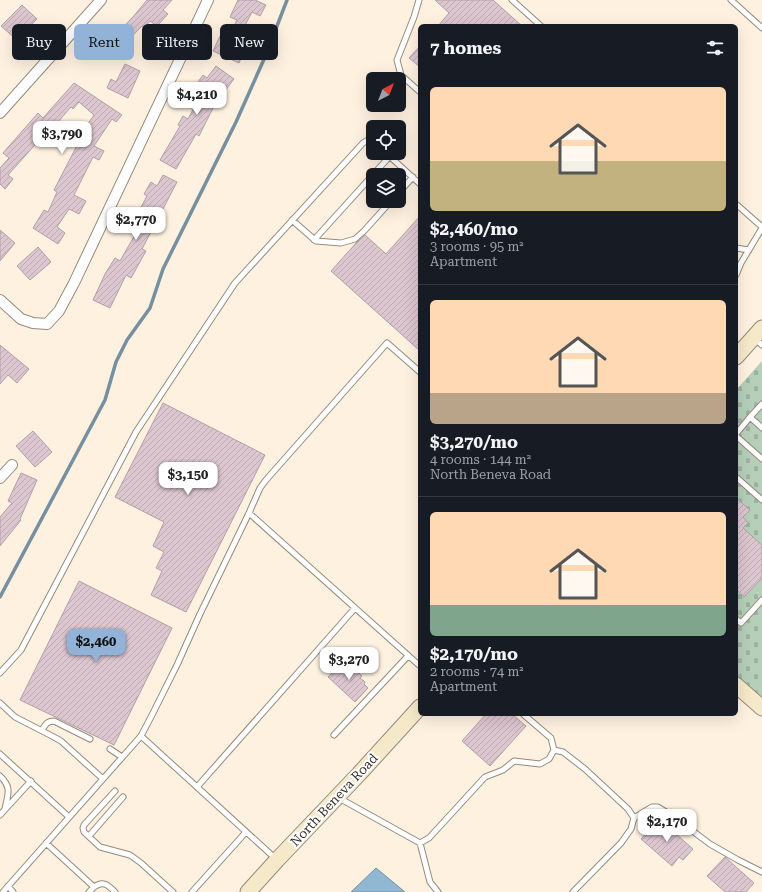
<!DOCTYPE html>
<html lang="en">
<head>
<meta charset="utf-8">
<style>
  body { margin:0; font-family:"Roboto Serif",serif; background:#242831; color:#f1f3f6; height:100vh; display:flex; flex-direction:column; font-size:15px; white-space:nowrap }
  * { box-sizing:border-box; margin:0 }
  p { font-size:13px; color:#9ea1a6 }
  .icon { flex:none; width:22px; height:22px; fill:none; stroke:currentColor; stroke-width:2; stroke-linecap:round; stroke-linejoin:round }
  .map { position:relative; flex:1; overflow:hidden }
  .panel { position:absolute; left:418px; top:24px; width:320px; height:692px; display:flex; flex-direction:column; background:#171b24; border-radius:6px; box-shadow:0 4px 16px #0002 }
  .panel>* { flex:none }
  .top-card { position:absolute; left:12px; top:24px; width:346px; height:36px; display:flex; gap:8px }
  .needle { width:26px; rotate:42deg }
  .tools { position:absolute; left:366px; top:72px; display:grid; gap:8px }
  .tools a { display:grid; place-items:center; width:40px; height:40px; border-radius:6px; background:#171b24; box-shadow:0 4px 16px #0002; font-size:20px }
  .price { position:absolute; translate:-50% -34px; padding:0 9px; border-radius:8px; background:#fff; color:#222; font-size:13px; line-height:26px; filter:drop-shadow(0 1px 2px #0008) }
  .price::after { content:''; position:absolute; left:50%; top:24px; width:12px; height:9px; margin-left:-6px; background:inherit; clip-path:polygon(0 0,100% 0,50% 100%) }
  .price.selected { background:#93b2d8; color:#111 }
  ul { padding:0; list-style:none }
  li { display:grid; align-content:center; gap:8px; height:212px; padding:0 12px }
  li+li { border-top:1px solid #363941 }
  li span { display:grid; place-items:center; height:124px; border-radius:6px; color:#555 }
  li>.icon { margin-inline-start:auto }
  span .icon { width:72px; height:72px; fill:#fffc; stroke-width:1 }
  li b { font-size:17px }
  h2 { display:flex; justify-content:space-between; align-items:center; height:48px; padding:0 12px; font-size:17px }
  .tag { padding:0 14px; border-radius:6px; background:#171b24; box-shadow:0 4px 16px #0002; font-size:14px; line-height:36px }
  .tag.selected { background:#93b2d8; color:#111 }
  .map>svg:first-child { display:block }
  .cemetery { fill:url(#cemetery-stones) }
  .water { fill:#91b8d2; stroke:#7690a0 }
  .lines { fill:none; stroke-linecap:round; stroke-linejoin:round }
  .stream { stroke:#7690a0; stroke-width:3.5 }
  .building { fill:url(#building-hatch); stroke:#b49fa7 }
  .lane-casing { stroke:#968a7b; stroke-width:7 }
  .street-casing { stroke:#968a7b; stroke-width:12 }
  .secondary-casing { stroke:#968a7b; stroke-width:17 }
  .lane { stroke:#fff; stroke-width:5 }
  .street { stroke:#fff; stroke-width:10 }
  .secondary { stroke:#f5e9ca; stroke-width:15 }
  .labels { text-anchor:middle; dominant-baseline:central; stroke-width:4; stroke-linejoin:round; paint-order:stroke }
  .street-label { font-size:13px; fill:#36312b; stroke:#fff }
</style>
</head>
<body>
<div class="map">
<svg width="762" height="892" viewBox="0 0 762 892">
  <defs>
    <pattern id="cemetery-stones" width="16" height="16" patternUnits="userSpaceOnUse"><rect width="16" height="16" fill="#b5cfb9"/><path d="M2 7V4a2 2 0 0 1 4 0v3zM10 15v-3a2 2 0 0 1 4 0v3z" fill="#9cb29f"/></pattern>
    <pattern id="building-hatch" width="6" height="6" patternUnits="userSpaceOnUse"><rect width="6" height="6" fill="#dcc6cf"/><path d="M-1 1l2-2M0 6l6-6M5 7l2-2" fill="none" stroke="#bdabb2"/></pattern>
  </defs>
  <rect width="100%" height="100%" fill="#fef1e0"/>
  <path class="cemetery" d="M762 361V699L736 676V390Z"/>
  <path class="water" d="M376 868 405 892H351Z"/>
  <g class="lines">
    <path class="stream" d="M0 597 105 400 116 362 127 340 150 308 163 269 236 122 265 57 287 0"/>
  </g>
  <path class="building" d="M147 0H172L163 10 168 14 157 26 150 21 144 28 142 26 116 53 107 44 132 18Z
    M238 0H255L266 5 260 16 252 12 240 35 250 39 239 63 213 51 220 36 227 40 237 20 230 17Z
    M435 0H493L522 26H438L449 13Z
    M22 5 37 19 17 40 1 26Z
    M420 46V67L409 58Z
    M125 64 140 71 128 98 107 88 111 79 116 82Z
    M216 66 234 79 215 104 199 136 196 134 176 169 160 160 180 126 178 125 183 116 188 119 203 91 195 86 203 75 207 78Z
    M74 83 122 115 116 122 112 119 94 146 104 151 99 160 93 157 74 195 86 201 79 214 69 209 57 227 65 233 58 244 33 228 44 210 48 212 57 192 54 190 86 128H85L94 115 79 102 73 109 71 107 44 138 42 137 8 175 13 179 5 189 0 184V168L9 158 3 153 38 113 43 118Z
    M163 175 177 182 142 249 146 251 131 278 126 275 110 308 93 300 105 274 115 258 120 261 136 233 134 232 138 225 133 222 147 196 144 194 151 182 157 186Z
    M420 216V351L331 271 357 242 365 235 386 254Z
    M0 230 15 243 0 261Z
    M38 247 51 262 30 280 17 266Z
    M0 345 29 369 17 383 8 375 0 384Z
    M163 403 265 455 186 612 151 595 162 571 156 568 164 552 153 546 164 522 115 497Z
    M33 431 52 452 35 467 16 446Z
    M21 473 37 480 20 519 21 520 0 546V517L12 503 8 501Z
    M736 498 750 510 743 517 748 523 743 528 762 545V578L744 597 736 589Z
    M79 581 172 628 114 745 20 700Z
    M342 662 349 668 351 666 362 676 360 678 365 682 364 684 368 688 355 702 328 677Z
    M486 714H512L526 726 490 766 462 741Z
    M659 819 693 849 683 860 679 857 672 866 641 839Z
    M725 857 754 883 746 892H725L707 876Z"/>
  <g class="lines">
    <g class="lane-casing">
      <path id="lane" d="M419 0 414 17 397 60 401 75 420 92
        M512 0 541 26
        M731 0 762 28
        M386 153 420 184
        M399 192 413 177
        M736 204 762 227
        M292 220 316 241 341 243 355 239 364 231 391 201
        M314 240 390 156
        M736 248 749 250
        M736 275 741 263 762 228
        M754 338 762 345
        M762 404 750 417 762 428
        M736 434 750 417
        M736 436 762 459
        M736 477 762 500
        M249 513 420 666
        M736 619 741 623 762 600
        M0 673 21 650 136 432 235 283 363 143 368 140 373 142
        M0 703 15 717 52 736 61 741 103 779
        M42 730C45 725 47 721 54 721L90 739
        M334 735 408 656
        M141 736 276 859
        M110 749 122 757
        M554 750 563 752 585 769 628 809 634 818 631 829 621 843 573 892
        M0 754 69 817
        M0 776C12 787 8 794 5 809
        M197 787 355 608
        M115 791 84 825 83 828 84 832 100 847 130 855 141 863 173 892
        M339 798 420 843 429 838 485 777 503 770 514 761 540 764 549 759 554 750 551 738 523 714
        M0 815 31 781
        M634 818 652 807H658L674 817 710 844 738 860 762 872
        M89 836 123 797
        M46 843 94 887C103 880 108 885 115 892
        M420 843 430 882 438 892
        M8 886 13 892
        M3 892 141 736 153 713 177 665 200 614 249 513 260 488 266 480 387 343 420 372
        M89 892 94 887
        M192 892 246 832"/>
    </g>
    <g class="street-casing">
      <path id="street" d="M0 113 101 0
        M0 300 21 319 33 323 47 324 59 311 74 283 208 0
        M0 478 12 465"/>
    </g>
    <g class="secondary-casing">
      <path id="secondary" d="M736 357 762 328
        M736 685 762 708
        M248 892 277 860 359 774 420 707"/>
    </g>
    <use href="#lane" class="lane"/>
    <use href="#street" class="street"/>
    <use href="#secondary" class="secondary"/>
  </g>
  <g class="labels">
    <g class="street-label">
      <text transform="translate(334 800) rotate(-47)">North Beneva Road</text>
    </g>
  </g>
</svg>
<div class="tools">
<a><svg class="needle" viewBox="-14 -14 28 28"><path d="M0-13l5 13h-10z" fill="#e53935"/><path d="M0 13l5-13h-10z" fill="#9ea1a6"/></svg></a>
<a><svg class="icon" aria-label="locate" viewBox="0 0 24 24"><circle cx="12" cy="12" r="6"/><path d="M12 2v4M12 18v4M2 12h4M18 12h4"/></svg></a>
<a><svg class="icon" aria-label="layers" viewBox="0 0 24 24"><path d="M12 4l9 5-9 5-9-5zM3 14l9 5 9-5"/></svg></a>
</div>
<b class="price" style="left:197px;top:116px">$4,210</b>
<b class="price" style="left:62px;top:155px">$3,790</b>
<b class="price" style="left:136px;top:241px">$2,770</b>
<b class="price" style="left:188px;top:496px">$3,150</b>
<b class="price selected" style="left:96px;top:663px">$2,460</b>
<b class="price" style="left:349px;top:681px">$3,270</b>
<b class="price" style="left:667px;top:843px">$2,170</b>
<div class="top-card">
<a class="tag">Buy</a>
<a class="tag selected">Rent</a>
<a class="tag">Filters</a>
<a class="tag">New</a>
</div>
<section class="panel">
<h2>7 homes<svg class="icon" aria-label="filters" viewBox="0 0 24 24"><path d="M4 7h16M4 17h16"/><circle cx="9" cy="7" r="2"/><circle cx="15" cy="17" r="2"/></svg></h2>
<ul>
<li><span style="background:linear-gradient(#ffd9b3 60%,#c2b280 0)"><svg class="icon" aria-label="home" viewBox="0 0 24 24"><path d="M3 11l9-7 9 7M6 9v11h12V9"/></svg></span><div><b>$2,460/mo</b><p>3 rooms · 95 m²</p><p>Apartment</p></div></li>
<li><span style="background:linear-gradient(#ffd9b3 75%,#b9a48a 0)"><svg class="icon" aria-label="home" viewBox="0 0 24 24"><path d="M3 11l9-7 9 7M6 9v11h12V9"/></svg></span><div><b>$3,270/mo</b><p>4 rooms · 144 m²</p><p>North Beneva Road</p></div></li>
<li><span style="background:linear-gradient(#ffd9b3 75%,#7fa58c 0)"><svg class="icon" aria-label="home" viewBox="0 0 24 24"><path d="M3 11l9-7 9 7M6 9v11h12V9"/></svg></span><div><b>$2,170/mo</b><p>2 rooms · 74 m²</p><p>Apartment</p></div></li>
</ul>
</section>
</div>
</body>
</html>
